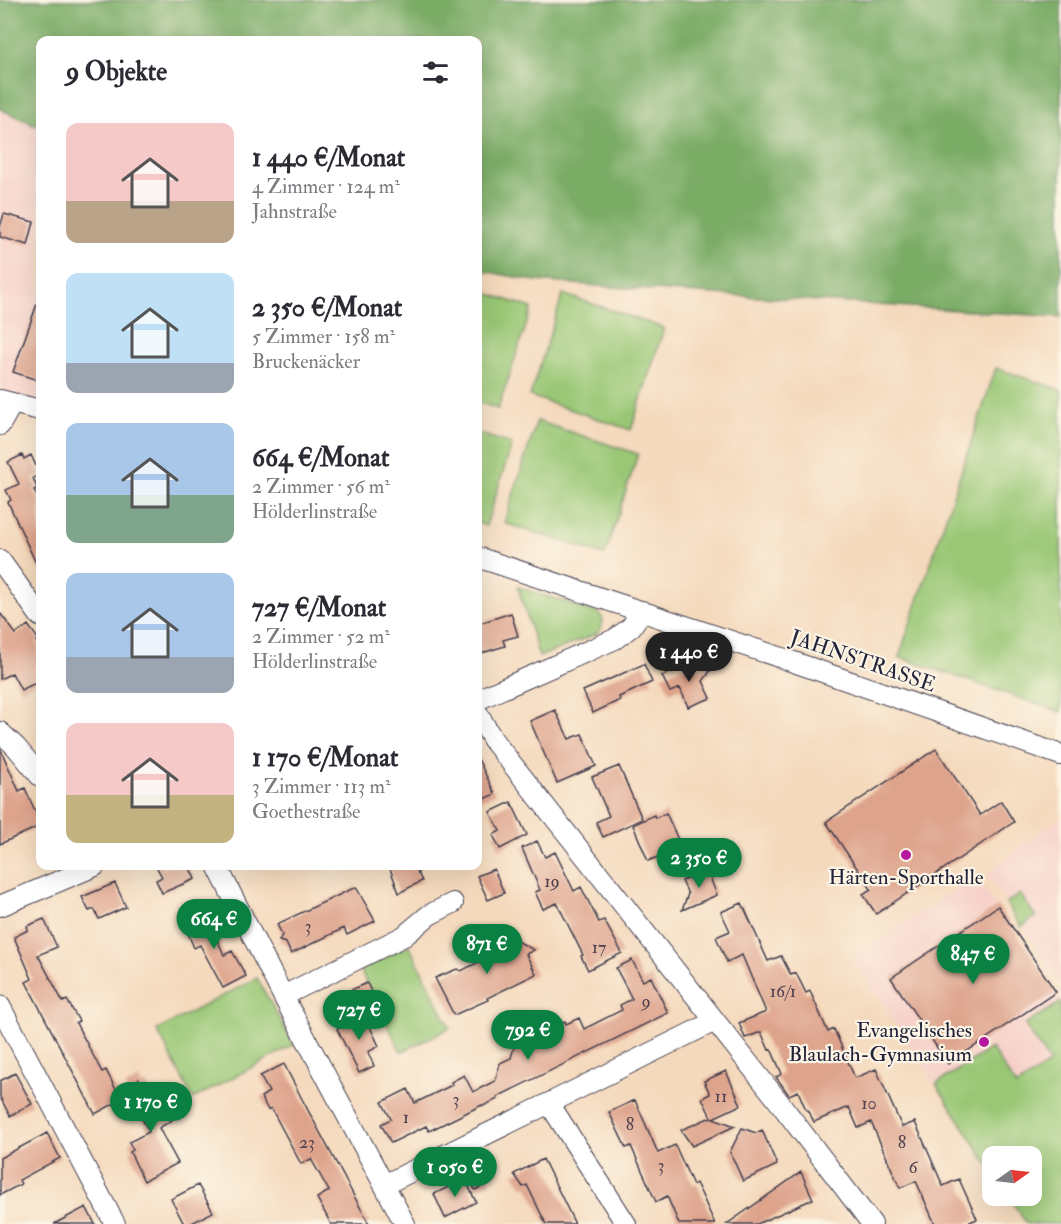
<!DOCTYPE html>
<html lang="de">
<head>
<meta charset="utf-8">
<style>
  body { margin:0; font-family:"IM FELL Double Pica",serif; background:#f2f2f3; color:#2b2b33; height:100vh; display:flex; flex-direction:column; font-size:22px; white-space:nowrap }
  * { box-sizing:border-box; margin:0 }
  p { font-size:20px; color:#7c7c81 }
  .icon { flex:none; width:33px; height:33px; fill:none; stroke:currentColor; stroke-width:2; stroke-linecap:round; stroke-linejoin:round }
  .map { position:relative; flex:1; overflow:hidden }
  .drawer { position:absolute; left:36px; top:36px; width:446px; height:834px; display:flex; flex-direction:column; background:#fff; border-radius:12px; box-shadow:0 6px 24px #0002 }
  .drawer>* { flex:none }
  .needle { width:39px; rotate:76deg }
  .buttons { position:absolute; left:982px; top:1146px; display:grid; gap:12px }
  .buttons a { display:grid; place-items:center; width:60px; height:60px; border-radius:12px; background:#fff; box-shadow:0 6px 24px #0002; font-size:30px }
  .price { position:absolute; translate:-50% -51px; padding:0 14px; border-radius:21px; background:#0b8043; color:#fff; font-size:20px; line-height:39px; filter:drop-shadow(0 2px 3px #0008) }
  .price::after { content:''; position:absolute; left:50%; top:36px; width:18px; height:14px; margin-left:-9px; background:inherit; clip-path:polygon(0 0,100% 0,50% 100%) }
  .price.on { background:#222; color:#fff }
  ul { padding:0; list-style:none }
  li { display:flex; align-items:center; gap:18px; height:150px; padding:0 30px }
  li span { display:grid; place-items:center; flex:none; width:168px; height:120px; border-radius:12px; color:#555 }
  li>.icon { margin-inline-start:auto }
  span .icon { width:72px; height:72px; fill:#fffc; stroke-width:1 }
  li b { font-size:26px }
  h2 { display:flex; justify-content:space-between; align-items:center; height:72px; padding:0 30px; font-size:26px }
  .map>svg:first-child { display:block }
  .built { fill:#f7d1c9 }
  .green { fill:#99c775; stroke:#5e7458; stroke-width:1.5 }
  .forest { fill:#7aac66; stroke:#4e6750; stroke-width:1.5 }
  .building { fill:#dea38b }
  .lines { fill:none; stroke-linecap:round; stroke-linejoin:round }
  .street-casing { stroke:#423d4e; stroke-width:22 }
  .street { stroke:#fff; stroke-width:20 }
  .poi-dot { fill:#b5179e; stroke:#fcf5e5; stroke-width:2 }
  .labels { text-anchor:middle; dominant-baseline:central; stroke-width:4.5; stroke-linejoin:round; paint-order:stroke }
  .number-label { font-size:18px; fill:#51424f }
  .street-label { font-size:21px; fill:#22223b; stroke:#fcf5e5 }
  .poi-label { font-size:21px; fill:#22223b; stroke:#fcf5e5 }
</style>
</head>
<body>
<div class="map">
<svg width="1061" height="1224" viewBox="0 0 1061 1224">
  <rect width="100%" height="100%" fill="#fcf5e5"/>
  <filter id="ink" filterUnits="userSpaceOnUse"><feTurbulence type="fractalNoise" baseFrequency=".0167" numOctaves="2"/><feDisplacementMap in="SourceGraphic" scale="12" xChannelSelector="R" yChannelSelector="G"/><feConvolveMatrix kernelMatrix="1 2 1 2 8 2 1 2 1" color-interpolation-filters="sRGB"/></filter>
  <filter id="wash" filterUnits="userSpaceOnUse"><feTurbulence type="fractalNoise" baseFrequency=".008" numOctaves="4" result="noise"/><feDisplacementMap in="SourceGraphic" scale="24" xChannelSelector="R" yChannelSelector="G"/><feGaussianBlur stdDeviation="1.35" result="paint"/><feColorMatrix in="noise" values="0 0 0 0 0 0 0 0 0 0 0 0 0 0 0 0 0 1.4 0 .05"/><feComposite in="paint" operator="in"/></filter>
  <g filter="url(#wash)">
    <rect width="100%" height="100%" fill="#f4d9bc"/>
    <path class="built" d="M0 109 40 127V410L12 404 0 425Z
      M1061 816V984L987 874Z
      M965 883 984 887 1061 1000V1224H1027L1008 1196H1032V1156H993V1172L853 958Z"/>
    <path class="green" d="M477 290 532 308 498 409 477 402Z
      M563 294 664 328 631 430 530 396Z
      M996 368 1061 390V712L899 657Z
      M537 421 638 454 605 555 504 523Z
      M477 433 512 444 486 526 477 523Z
      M518 587 599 613 603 620 601 629 596 634 539 657Z
      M1020 894 1036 917 1021 927 1006 903Z
      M409 945 450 1028 401 1052 360 970Z
      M257 978 294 1045 193 1099 157 1030Z
      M1061 1002V1224H1027L1008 1196H1032V1156H993V1172L936 1084 991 1048 1016 1086 1050 1063 1025 1025Z"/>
    <path class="forest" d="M0 0H1061V317L638 289 536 281 477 270V40H40V127L0 109Z"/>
    <g id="blocks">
      <path class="building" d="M4 214 34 222 28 245 0 237V227Z
        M37 304 40 305V381L13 372Z
        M22 455 24 459 31 455 40 475 33 478 37 488 34 490 40 502V572L8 502 11 500 6 490 19 484 8 462Z
        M0 613 16 634 28 625 39 640 36 641 40 652V681L21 690 12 673 0 679Z
        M511 613 518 636 503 640 505 646 482 653 477 639V624Z
        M695 662 698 669 711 670 703 681 711 698 688 707 680 688 670 692 662 676Z
        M644 664 652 682 619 697 620 700 593 713 583 691Z
        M555 710 569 739 582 734 596 766 557 783 530 721Z
        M0 748 19 791 25 788 40 823V826L0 844Z
        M936 749 980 815 1001 801 1014 822 876 914 863 894 871 889 826 822Z
        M477 757 495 794 477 802Z
        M619 766 642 819 603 837 596 822 609 816 592 777Z
        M511 802 527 835 500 849 493 835 500 831 490 812Z
        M666 813 680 844 669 849 670 852 648 861 633 825 654 815 655 818Z
        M537 841 545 857 555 852 574 891 581 887 599 922 604 920 622 953 588 970 581 956 583 955 557 903 543 909 535 892 540 890 522 848Z
        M156 866H189L195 879 162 893 156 880 162 877Z
        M389 866H414L422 881 399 893Z
        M494 869 504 893 488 900 477 876Z
        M707 870 717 895 682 910 688 894 682 881Z
        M115 883 126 907 99 919 94 909 89 911 82 897Z
        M356 887 375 921 347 935 344 928 291 954 286 943 279 941 282 935 277 924Z
        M742 903 768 961 781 956 791 975 796 973 806 993 810 991 828 1032 834 1029 855 1078 876 1069 902 1127 915 1122 943 1186 959 1179 977 1219 965 1224H935L916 1181 900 1188 871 1122 858 1128 849 1107 814 1122 808 1110H806L798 1091 789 1095 776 1077 782 1074 771 1049 769 1050 761 1032 745 1038 739 1023 766 1012 742 955 727 962 716 937 730 931 721 912Z
        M998 906 1056 992 948 1064 891 978Z
        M205 911 224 955 232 951 246 976 223 988 200 945 194 948 183 921Z
        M44 919 57 947 38 955 63 1002 67 1000 79 1021 76 1023 102 1072 106 1070 121 1100 95 1114 26 982 32 979 14 937 28 930 27 926Z
        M514 933 519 942 534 950 526 954 536 974 487 998 488 1000 454 1015 435 978 457 969 461 971 489 957 486 950Z
        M632 960 643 981 651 977 668 1013 497 1097 498 1099 483 1106 482 1105 429 1131 426 1126 391 1143 381 1124 391 1119 382 1102 408 1089 415 1103 452 1085 451 1082 464 1075 473 1092 495 1081 500 1063 511 1058 514 1047 565 1021 566 1024 579 1018 584 1029 622 1010 620 1005 632 999 616 968Z
        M367 983 374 998 359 1006 351 990Z
        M362 1010 379 1046 368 1052 374 1066 359 1073 337 1029 349 1023 346 1018Z
        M284 1064 302 1099 369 1224H331L317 1198 329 1191 311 1159 301 1164 271 1108 268 1110 261 1097 269 1092 260 1076Z
        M726 1071 741 1105 713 1118 735 1126 692 1146 681 1130 711 1117 702 1098 710 1094 704 1081Z
        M15 1073 32 1104 10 1116 0 1097V1081Z
        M139 1079 142 1085 146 1083 152 1095 157 1092 172 1120 159 1128 178 1163 144 1181 130 1152 133 1150 129 1142 149 1132 125 1086Z
        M635 1100 658 1153 675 1145 693 1185 696 1183 700 1191 715 1224H679L667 1196 656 1202 631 1146 626 1148 609 1112Z
        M742 1128 756 1133 762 1130 777 1165 743 1181 730 1152Z
        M47 1133 60 1158 19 1180 21 1184 0 1195V1158Z
        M543 1159 552 1177 575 1224H546L527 1185 523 1187 514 1174Z
        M483 1167 491 1182 475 1190 468 1174Z
        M801 1172 813 1199 757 1224H727Z
        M465 1179 476 1202 445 1218 434 1194Z
        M198 1185 213 1212 190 1224H184L171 1199Z
        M86 1207 95 1224H54Z"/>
    </g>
  </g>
  <g filter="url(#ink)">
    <use href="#blocks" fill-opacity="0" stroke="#423d4e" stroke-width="1.5"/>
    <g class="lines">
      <g class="street-casing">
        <path id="street" d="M0 400 40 410
          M0 425 12 404
          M477 557 788 660 1061 755
          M0 560 40 616
          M477 700 615 639 631 627 642 611
          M477 712 493 740 776 1098 872 1224
          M0 732 16 747 40 776
          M217 866 283 996 405 1224
          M0 906 95 866
          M283 996 404 936 429 915 453 903
          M0 1006 115 1224
          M549 1103 626 1224
          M384 1185 715 1021"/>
      </g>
      <use href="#street" class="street"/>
    </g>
  </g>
  <g class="poi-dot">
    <circle cx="906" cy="855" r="6"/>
    <circle cx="984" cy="1042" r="6"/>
  </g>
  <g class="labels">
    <g class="number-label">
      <text x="552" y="881">19</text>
      <text x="308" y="926">3</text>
      <text x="599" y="947">17</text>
      <text x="783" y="991">16/1</text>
      <text x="646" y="1001">9</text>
      <text x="721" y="1096">11</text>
      <text x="456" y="1099">3</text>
      <text x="869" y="1103">10</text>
      <text x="406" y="1117">1</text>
      <text x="630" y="1124">8</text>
      <text x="307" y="1142">23</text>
      <text x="902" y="1142">8</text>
      <text x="661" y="1165">3</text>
      <text x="913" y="1167">6</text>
    </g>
    <g class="street-label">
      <text transform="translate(863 661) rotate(19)">JAHNSTRASSE</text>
    </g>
    <g class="poi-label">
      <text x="906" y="877">Härten-Sporthalle</text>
      <text x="972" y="1030" text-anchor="end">Evangelisches<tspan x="972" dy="24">Blaulach-Gymnasium</tspan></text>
    </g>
  </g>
</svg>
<div class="buttons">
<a><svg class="needle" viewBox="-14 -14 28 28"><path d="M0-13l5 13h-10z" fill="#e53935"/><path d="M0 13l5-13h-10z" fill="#7c7c81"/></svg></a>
</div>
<b class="price on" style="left:689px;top:683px">1 440 €</b>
<b class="price" style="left:699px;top:889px">2 350 €</b>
<b class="price" style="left:214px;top:950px">664 €</b>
<b class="price" style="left:487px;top:975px">871 €</b>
<b class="price" style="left:973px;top:985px">847 €</b>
<b class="price" style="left:359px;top:1041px">727 €</b>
<b class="price" style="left:528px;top:1061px">792 €</b>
<b class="price" style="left:151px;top:1133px">1 170 €</b>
<b class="price" style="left:455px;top:1198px">1 050 €</b>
<section class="drawer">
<h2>9 Objekte<svg class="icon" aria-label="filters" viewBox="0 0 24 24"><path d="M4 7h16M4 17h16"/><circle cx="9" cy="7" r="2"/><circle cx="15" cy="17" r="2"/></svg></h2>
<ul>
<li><span style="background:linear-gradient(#f6c9c9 65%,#b9a48a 0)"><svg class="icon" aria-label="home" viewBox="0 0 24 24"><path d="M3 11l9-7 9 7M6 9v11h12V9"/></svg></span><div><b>1 440 €/Monat</b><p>4 Zimmer · 124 m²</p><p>Jahnstraße</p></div></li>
<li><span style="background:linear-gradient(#bfe0f5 75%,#9aa5b1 0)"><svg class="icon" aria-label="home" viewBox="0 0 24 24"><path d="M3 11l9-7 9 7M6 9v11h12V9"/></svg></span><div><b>2 350 €/Monat</b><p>5 Zimmer · 158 m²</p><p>Bruckenäcker</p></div></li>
<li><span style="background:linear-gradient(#a9c7e8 60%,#7fa58c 0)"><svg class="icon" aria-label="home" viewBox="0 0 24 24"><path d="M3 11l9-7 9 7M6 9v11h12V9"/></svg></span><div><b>664 €/Monat</b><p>2 Zimmer · 56 m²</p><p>Hölderlinstraße</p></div></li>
<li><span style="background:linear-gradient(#a9c7e8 70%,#9aa5b1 0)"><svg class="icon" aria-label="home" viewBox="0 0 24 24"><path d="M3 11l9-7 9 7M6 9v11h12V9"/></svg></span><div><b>727 €/Monat</b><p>2 Zimmer · 52 m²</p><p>Hölderlinstraße</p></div></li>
<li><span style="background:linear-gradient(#f6c9c9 60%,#c2b280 0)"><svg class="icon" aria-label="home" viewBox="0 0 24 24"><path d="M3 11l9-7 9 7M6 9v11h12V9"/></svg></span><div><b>1 170 €/Monat</b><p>3 Zimmer · 113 m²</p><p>Goethestraße</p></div></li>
</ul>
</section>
</div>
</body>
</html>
